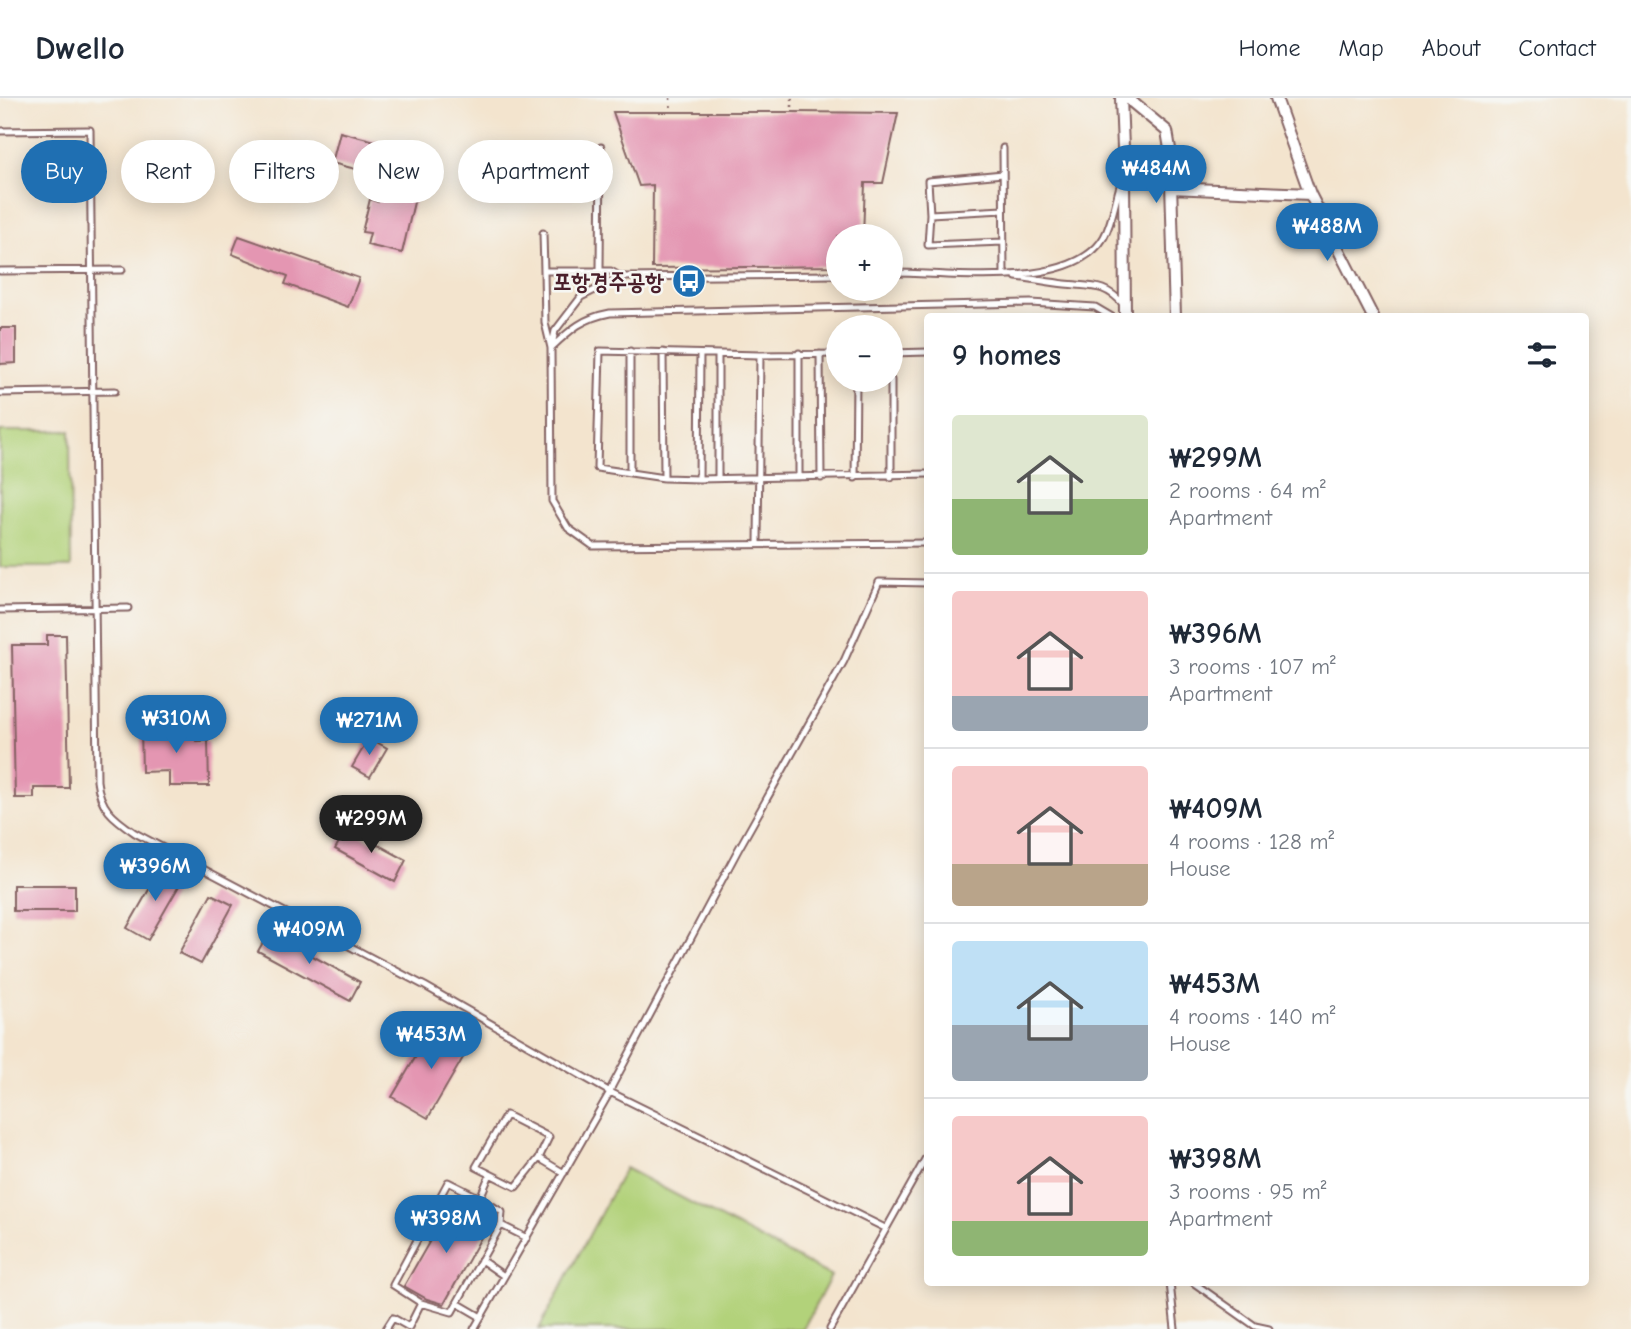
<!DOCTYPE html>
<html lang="en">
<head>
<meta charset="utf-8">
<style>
  body { margin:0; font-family:"Comic Neue","Poor Story",sans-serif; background:#f2f2f3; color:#1f2937; height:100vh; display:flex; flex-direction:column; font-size:26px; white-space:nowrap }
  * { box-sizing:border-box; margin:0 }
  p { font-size:23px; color:#747a83 }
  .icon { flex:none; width:38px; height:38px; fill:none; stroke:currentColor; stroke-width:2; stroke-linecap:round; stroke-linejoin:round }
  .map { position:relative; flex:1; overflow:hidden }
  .side { position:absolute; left:924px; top:215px; width:665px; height:973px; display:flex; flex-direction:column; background:#fff; border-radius:7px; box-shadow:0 4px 18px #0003 }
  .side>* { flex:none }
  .top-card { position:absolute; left:21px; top:42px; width:665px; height:63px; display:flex; gap:14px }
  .buttons { position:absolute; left:826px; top:126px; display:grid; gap:14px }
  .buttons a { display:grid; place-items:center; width:77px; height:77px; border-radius:50%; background:#fff; box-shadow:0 4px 18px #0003; font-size:35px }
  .price { position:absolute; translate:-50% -60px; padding:0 16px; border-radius:24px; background:#1f6fb2; color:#fff; font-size:23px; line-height:46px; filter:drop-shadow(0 2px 4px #0008) }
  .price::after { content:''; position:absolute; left:50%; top:42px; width:21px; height:16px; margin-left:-10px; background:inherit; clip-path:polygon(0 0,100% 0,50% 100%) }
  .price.selected { background:#222; color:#fff }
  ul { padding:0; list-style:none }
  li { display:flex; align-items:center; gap:21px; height:175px; padding:0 28px }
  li+li { border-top:2px solid #e0e1e3 }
  li span { display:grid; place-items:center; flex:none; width:196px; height:140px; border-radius:7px; color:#555 }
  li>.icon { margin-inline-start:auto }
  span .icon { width:84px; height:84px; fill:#fffc; stroke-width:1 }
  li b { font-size:30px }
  h2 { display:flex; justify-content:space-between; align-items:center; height:84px; padding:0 28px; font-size:30px }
  .pill { padding:0 24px; border-radius:32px; background:#fff; box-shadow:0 4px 18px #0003; font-size:24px; line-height:63px }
  .pill.selected { background:#1f6fb2; color:#fff }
  header { display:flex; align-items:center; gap:42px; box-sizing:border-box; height:98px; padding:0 35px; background:#fff; border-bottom:2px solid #e0e1e3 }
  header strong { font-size:33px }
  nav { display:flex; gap:38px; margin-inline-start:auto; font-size:24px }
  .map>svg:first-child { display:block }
  .green { fill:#b2d27a; stroke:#7e7852; stroke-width:2 }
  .building { fill:#e496b2 }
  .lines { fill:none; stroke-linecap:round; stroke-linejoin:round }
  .lane-casing { stroke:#856464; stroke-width:9 }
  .street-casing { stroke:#856464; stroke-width:14 }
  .path { stroke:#856464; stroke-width:2.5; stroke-dasharray:2 5; stroke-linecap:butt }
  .lane { stroke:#fff; stroke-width:5 }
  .street { stroke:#fff; stroke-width:10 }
  .labels { text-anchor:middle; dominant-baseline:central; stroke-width:5; stroke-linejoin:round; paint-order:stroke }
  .poi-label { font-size:23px; font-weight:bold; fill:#4a1f2b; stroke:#f6f6f2; text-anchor:end }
</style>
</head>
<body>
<header>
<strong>Dwello</strong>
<nav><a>Home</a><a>Map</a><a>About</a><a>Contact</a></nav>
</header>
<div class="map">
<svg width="1631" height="1231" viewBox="0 0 1631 1231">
  <rect width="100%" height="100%" fill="#f6f6f2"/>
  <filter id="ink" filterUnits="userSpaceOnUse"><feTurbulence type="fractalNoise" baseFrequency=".0143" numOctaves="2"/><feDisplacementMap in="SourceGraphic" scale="14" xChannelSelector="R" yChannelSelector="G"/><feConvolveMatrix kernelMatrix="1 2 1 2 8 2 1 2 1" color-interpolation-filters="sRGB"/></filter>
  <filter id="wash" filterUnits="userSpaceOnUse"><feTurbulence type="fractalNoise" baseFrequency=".00686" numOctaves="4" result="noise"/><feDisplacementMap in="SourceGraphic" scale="28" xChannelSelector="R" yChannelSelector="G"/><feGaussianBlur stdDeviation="1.57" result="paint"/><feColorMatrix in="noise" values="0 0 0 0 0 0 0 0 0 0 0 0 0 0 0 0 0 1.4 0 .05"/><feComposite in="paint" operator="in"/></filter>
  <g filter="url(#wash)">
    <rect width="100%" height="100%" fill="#f3e4ce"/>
    <path class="green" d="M0 333H70L71 469H0Z
      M625 1070 831 1178 803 1231H539Z"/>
    <g id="blocks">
      <path class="building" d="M613 14H792L898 15 883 85H865L863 138H838V168L652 170 653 87 639 88Z
        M340 34 383 45 375 76 332 65Z
        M381 92 415 100 402 155 367 147 370 135 362 134 370 101 378 104Z
        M239 138 359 180 348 209 285 186 288 178 232 156Z
        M0 230H16V265L0 266Z
        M47 537H66L69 690H34V700H15L12 547H47Z
        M141 629H195L196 643H208L209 688H169V673L142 674Z
        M369 640 387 650 370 679 352 669Z
        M347 730 406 762 395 784 335 751Z
        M163 767 184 779 148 842 127 830Z
        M13 787H75V813H13Z
        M211 796 233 807 201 866 179 855Z
        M269 834 360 884 350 903 258 853Z
        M435 926 471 946 428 1020 392 999Z
        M451 1106 488 1127 444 1206 427 1201 404 1188Z"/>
    </g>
  </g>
  <g filter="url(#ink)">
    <use href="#blocks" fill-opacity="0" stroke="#856464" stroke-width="2"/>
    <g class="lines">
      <g class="lane-casing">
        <path id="lane" d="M0 33 90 32 97 683C100 710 113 720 135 735L425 888 610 994 885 1130
          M1003 50 1004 177H1006
          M1003 76 928 83 930 116 928 147 1003 144
          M930 116 1003 112
          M543 135 544 173
          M600 172 601 49
          M0 173 122 172
          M891 175C946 174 1073 194 1104 139 1112 125 1115 104 1120 88
          M621 179 611 173H544L545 225 551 250 552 403 568 430 593 448 928 445
          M1016 179C1032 181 1049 184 1065 186 1092 189 1105 185 1124 207
          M552 247 555 233 581 199 621 179 838 177
          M551 250C571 231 583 220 610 215L1031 205 1095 209 1112 219
          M630 253V375
          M663 254 664 380
          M799 255V379
          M891 255 928 254
          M820 256 821 380
          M838 256 760 257 600 253 597 370 664 380 699 381 928 376
          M891 282V379
          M0 295 115 293
          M718 380V256
          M855 380 856 282
          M699 381 700 256
          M758 445 760 257
          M0 512 128 510
          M506 1017 549 1039 539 1060 516 1089 476 1069Z
          M539 1060 564 1075
          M490 1076 480 1100 502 1114 501 1127
          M481 1162 504 1178
          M1170 1185 1175 1231
          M1194 1185 1255 1228 1269 1231
          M421 1205 393 1187 448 1084 480 1100
          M481 1219 457 1205 501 1127 527 1140
          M409 1229 421 1205 452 1214 457 1205
          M386 1231 393 1220 409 1229
          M474 1231 610 994 612 988 738 752 844 563 879 484 928 485
          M830 1231 928 1056"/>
      </g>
      <g class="street-casing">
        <path id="street" d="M1121 0 1124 75 1125 219
          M1127 0 1167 33 1170 51 1175 219
          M1171 90 1310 96 1276 0
          M1310 96 1373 219"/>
      </g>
      <path class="path" d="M670 0 671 14
        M792 0V14"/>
      <use href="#lane" class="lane"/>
      <use href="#street" class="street"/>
    </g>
  </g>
  <defs>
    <g id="bus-disc" transform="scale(1.75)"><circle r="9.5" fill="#1f6fb2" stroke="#f6f6f2"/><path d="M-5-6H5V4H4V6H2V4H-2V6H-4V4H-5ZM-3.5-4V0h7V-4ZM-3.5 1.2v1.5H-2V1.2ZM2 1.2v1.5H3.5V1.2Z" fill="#fff"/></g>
  </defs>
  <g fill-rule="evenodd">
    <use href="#bus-disc" x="689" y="183"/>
  </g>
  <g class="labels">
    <g class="poi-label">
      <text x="664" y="183">포항경주공항</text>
    </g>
  </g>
</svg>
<div class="buttons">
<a>+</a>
<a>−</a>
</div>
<b class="price" style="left:1156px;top:107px">₩484M</b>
<b class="price" style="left:1327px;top:165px">₩488M</b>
<b class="price" style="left:176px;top:657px">₩310M</b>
<b class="price" style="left:369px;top:659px">₩271M</b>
<b class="price selected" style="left:371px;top:757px">₩299M</b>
<b class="price" style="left:155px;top:805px">₩396M</b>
<b class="price" style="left:309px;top:868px">₩409M</b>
<b class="price" style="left:431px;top:973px">₩453M</b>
<b class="price" style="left:446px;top:1157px">₩398M</b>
<div class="top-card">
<a class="pill selected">Buy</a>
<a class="pill">Rent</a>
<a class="pill">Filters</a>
<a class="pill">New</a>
<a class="pill">Apartment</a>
</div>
<section class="side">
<h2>9 homes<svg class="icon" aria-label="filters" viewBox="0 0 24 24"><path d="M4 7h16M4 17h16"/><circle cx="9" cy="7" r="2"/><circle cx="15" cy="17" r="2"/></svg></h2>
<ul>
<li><span style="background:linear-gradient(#dfe7d0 60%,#8fb573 0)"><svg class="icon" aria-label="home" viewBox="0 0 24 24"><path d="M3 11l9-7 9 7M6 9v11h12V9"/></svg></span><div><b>₩299M</b><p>2 rooms · 64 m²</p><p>Apartment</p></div></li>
<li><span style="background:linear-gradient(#f6c9c9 75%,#9aa5b1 0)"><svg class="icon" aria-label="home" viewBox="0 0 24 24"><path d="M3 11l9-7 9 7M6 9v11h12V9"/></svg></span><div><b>₩396M</b><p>3 rooms · 107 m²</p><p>Apartment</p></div></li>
<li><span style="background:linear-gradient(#f6c9c9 70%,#b9a48a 0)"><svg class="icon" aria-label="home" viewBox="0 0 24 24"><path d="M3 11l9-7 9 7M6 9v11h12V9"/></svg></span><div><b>₩409M</b><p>4 rooms · 128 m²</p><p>House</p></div></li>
<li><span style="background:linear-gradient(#bfe0f5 60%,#9aa5b1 0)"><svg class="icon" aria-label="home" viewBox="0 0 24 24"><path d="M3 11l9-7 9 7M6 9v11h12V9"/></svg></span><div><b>₩453M</b><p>4 rooms · 140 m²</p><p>House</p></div></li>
<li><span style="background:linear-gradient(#f6c9c9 75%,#8fb573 0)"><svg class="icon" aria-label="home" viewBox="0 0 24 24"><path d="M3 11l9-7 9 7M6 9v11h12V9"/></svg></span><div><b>₩398M</b><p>3 rooms · 95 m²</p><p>Apartment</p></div></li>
</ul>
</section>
</div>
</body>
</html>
